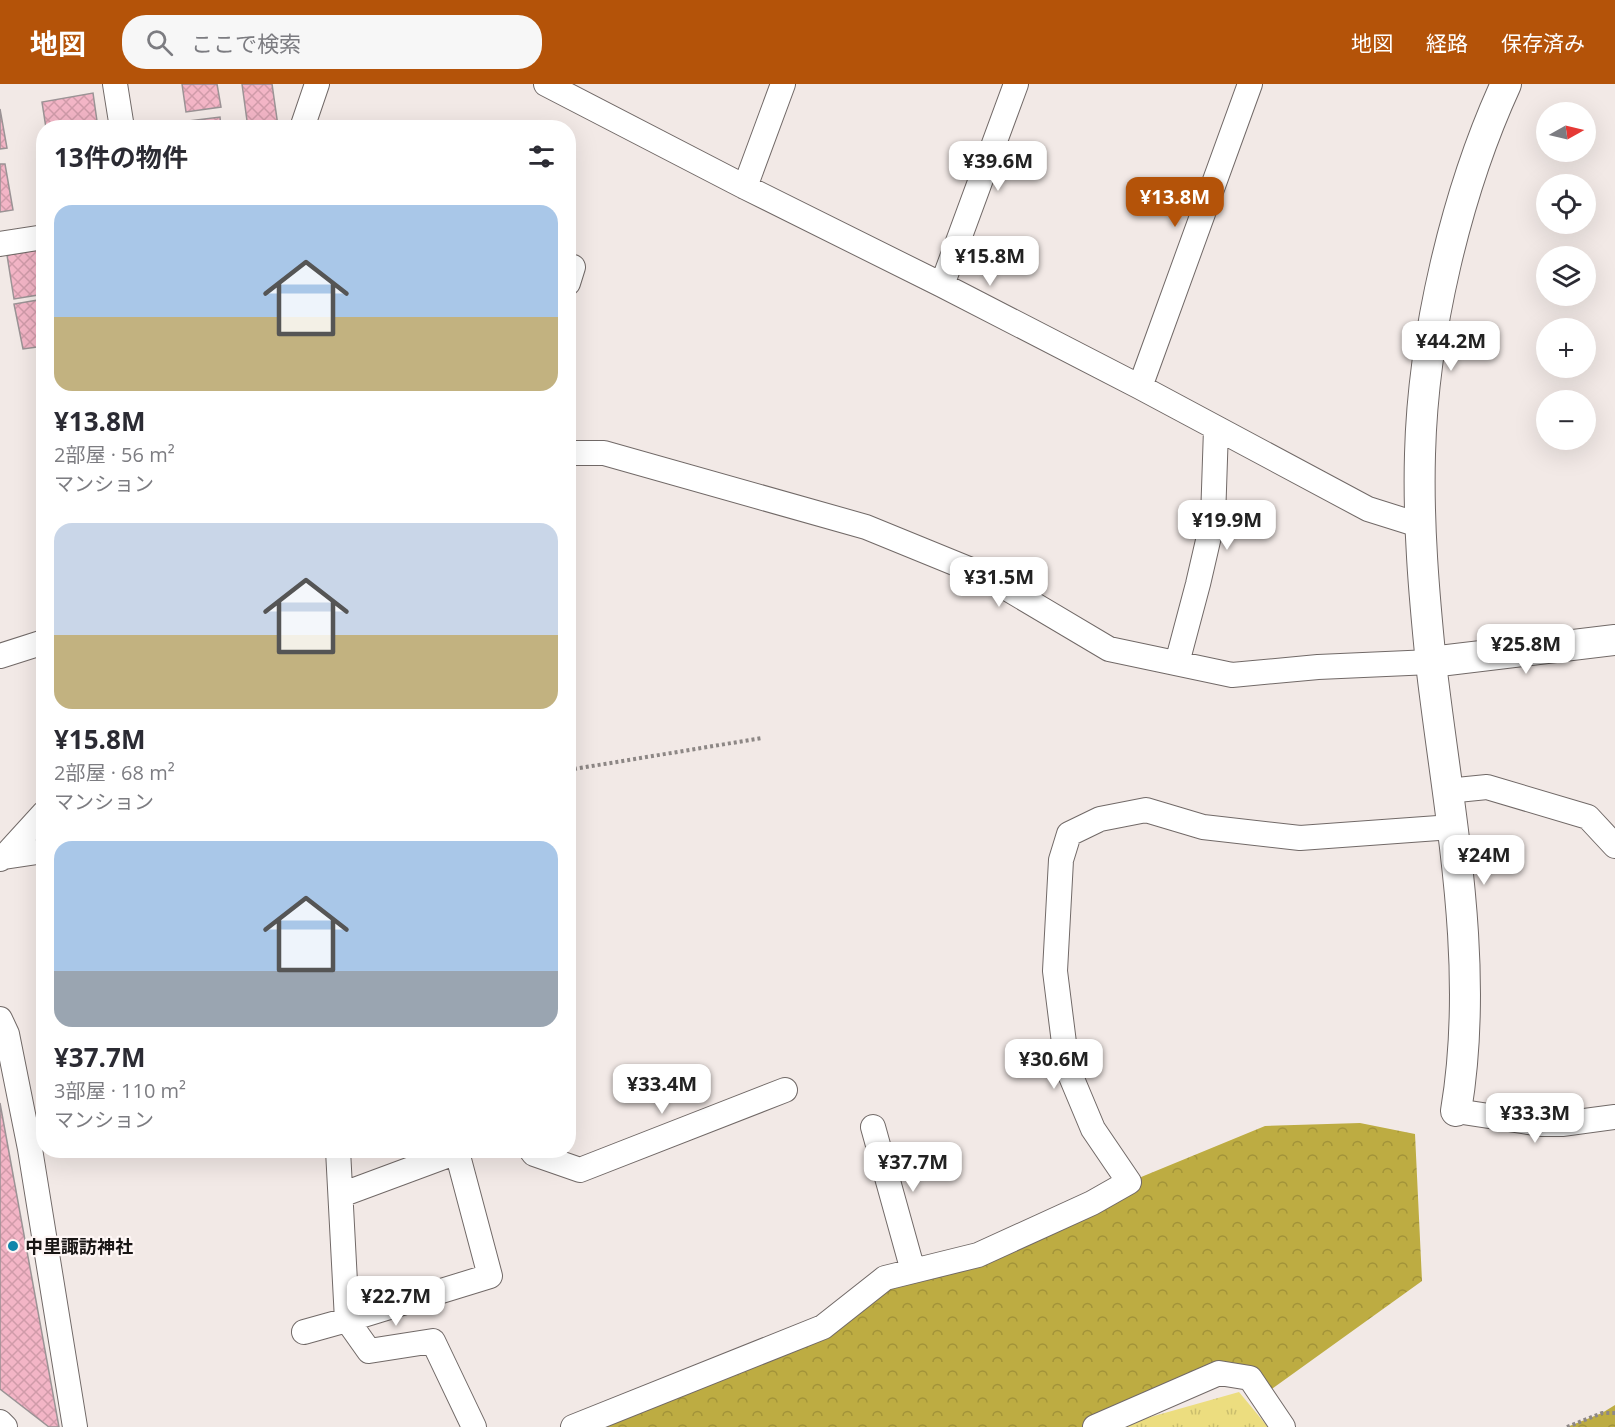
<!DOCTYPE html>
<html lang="ja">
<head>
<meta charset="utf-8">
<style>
  body { margin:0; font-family:"Open Sans","Noto Sans JP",sans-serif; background:#f7f7f7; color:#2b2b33; height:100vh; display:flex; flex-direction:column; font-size:22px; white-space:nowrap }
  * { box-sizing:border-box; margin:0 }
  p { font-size:20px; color:#7c7c81 }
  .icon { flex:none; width:33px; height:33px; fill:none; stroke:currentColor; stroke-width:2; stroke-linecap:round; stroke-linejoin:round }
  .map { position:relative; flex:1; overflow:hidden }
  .drawer { position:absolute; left:36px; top:36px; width:540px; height:1038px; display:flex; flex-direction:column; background:#fff; border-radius:24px; box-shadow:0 6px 24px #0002 }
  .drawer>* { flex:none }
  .needle { width:39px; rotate:82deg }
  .fabs { position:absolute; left:1536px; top:18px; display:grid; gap:12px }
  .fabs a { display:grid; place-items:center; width:60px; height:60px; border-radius:50%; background:#fff; box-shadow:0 6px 24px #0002; font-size:30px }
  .price { position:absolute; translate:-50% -51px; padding:0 14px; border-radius:12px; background:#fff; color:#222; font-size:20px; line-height:39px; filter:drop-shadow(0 2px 3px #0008) }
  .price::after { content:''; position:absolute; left:50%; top:36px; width:18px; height:14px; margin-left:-9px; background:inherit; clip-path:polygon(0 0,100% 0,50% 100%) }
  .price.current { background:#b45309; color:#fff }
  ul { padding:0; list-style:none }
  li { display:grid; align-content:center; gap:12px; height:318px; padding:0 18px }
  li span { display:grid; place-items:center; height:186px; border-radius:18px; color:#555 }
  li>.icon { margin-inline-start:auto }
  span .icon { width:108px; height:108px; fill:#fffc; stroke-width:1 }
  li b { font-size:26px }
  h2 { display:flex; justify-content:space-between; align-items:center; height:72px; padding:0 18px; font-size:26px }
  header { display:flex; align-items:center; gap:36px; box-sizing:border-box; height:84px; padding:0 30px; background:#b45309; color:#fff }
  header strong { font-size:28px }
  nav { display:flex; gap:33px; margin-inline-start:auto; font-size:21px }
  .search { width:420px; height:54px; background:#f7f7f7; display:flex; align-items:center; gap:15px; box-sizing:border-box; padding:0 21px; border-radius:24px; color:#7c7c81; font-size:22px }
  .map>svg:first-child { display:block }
  .grass { fill:url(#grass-tufts) }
  .forest { fill:url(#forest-crowns) }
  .building { fill:url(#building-cross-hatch); stroke:#9b9395; stroke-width:1.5 }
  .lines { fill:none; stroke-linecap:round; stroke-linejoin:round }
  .minor-casing { stroke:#716967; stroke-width:26 }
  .tertiary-casing { stroke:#716967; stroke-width:32 }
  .path { stroke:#8d8785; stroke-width:4; stroke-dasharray:3 3; stroke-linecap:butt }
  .minor { stroke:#fff; stroke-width:24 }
  .tertiary { stroke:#fff; stroke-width:30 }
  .poi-dot { fill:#0f85aa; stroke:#fef6f5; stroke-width:2 }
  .labels { text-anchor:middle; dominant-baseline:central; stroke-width:4.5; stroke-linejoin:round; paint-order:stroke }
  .poi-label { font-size:18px; font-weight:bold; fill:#191615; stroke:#fef6f5; text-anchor:start }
</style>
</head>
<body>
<header>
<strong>地図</strong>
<div class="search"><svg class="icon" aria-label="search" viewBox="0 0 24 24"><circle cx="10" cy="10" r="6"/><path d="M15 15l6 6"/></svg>ここで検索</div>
<nav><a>地図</a><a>経路</a><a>保存済み</a></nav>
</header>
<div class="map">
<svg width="1615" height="1343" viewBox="0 0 1615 1343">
  <defs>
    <pattern id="grass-tufts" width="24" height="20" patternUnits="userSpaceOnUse" patternTransform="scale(1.5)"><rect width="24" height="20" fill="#ecdd7f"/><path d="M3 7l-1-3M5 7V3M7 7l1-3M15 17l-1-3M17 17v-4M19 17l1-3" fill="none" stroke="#cabd6d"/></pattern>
    <pattern id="forest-crowns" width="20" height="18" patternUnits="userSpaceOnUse" patternTransform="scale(1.5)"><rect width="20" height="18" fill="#bdac42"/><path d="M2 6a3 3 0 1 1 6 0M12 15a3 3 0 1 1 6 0" fill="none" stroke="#a29339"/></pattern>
    <pattern id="building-cross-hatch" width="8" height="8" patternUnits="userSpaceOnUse" patternTransform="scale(1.5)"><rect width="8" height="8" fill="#f3b5c6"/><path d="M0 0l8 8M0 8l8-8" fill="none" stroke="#d09ba9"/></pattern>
  </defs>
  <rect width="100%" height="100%" fill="#f2e9e6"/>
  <path class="grass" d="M1239 1308 1268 1343H1115Z"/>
  <path class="forest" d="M1360 1039 1415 1050 1422 1197 1262 1312 1219 1289 1095 1343H573L823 1243 885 1194 978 1171 1129 1098 1265 1042Z
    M1615 1321V1343H1567L1602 1329Z"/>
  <path class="building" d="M182 0H217L221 23 186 28Z
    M242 0H272L278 42 248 44Z
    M93 9 98 44H46L42 18Z
    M0 25 7 64 0 65Z
    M220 33 221 44H182L181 38Z
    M0 80H5L13 126 0 128Z
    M42 165 44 210 14 215 7 171Z
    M44 215V262L23 265 14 220Z
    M0 1019 59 1343H49L0 1305Z"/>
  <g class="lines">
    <g class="minor-casing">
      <path id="minor" d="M115 0 122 44
        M546 0 745 103 942 201 1140 303 1368 425 1419 441
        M302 44 317 0
        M745 103 783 0
        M0 160 44 153
        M568 199 573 183
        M942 201 1016 0
        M1140 303 1250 0
        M568 369H604L866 443 986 492 1109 565 1232 591 1318 583 1431 578
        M0 572 44 558
        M1177 579 1198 500 1213 435 1216 345
        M1447 707 1487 703 1588 733 1615 762
        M4 773 44 767
        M0 775 4 773 44 729
        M0 935 7 950 30 1065 75 1343
        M1456 1027 1541 1040H1562L1615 1033
        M873 1043 913 1187
        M338 1066 347 1236 490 1192 457 1068 461 1066
        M531 1066 534 1070 580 1086 785 1006
        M341 1111 457 1068
        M304 1248 347 1236 369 1267 433 1257 474 1343
        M0 1338 5 1343
        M573 1343 823 1243 885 1194 978 1171 1092 1119 1129 1098 1093 1045 1067 983 1055 887 1061 776 1069 750 1100 735 1146 726 1203 743 1300 754 1452 743
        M1095 1343 1219 1289 1250 1294 1283 1343"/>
    </g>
    <g class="tertiary-casing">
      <path id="tertiary" d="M1431 578 1615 556
        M1456 1027C1481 878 1448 727 1431 579 1424 510 1418 440 1420 370 1423 251 1456 109 1506 0"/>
    </g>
    <path class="path" d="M568 686 762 654
      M1567 1343 1602 1329H1615"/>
    <use href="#minor" class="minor"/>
    <use href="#tertiary" class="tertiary"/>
  </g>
  <circle class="poi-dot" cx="13" cy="1162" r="6"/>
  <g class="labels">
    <g class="poi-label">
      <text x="25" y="1162">中里諏訪神社</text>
    </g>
  </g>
</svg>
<div class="fabs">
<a><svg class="needle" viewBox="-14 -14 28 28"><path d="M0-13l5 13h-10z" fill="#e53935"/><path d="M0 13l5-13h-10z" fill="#7c7c81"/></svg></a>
<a><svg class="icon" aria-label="locate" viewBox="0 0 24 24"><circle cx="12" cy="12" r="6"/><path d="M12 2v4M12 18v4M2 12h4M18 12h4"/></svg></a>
<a><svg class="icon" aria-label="layers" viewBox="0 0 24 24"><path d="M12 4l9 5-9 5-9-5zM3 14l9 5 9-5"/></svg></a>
<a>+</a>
<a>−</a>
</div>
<b class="price" style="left:998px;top:108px">¥39.6M</b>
<b class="price current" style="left:1175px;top:144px">¥13.8M</b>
<b class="price" style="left:990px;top:203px">¥15.8M</b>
<b class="price" style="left:1451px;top:288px">¥44.2M</b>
<b class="price" style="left:1227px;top:467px">¥19.9M</b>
<b class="price" style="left:999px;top:524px">¥31.5M</b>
<b class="price" style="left:1526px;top:591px">¥25.8M</b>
<b class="price" style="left:1484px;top:802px">¥24M</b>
<b class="price" style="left:1054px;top:1006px">¥30.6M</b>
<b class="price" style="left:662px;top:1031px">¥33.4M</b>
<b class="price" style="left:1535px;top:1060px">¥33.3M</b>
<b class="price" style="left:913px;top:1109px">¥37.7M</b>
<b class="price" style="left:396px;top:1243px">¥22.7M</b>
<section class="drawer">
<h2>13件の物件<svg class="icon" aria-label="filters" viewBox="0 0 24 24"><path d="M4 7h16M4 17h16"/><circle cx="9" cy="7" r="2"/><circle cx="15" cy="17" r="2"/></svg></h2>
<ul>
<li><span style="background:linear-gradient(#a9c7e8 60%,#c2b280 0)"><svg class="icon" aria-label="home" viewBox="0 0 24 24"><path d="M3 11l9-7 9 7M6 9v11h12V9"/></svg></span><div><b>¥13.8M</b><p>2部屋 · 56 m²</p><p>マンション</p></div></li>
<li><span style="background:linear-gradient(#c9d6e8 60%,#c2b280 0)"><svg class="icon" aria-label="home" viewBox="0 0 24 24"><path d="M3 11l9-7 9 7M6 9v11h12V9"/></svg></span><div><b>¥15.8M</b><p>2部屋 · 68 m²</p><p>マンション</p></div></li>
<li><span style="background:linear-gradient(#a9c7e8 70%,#9aa5b1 0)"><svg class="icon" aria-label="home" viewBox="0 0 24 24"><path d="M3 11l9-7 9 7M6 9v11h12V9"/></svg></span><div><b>¥37.7M</b><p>3部屋 · 110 m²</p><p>マンション</p></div></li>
</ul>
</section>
</div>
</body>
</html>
